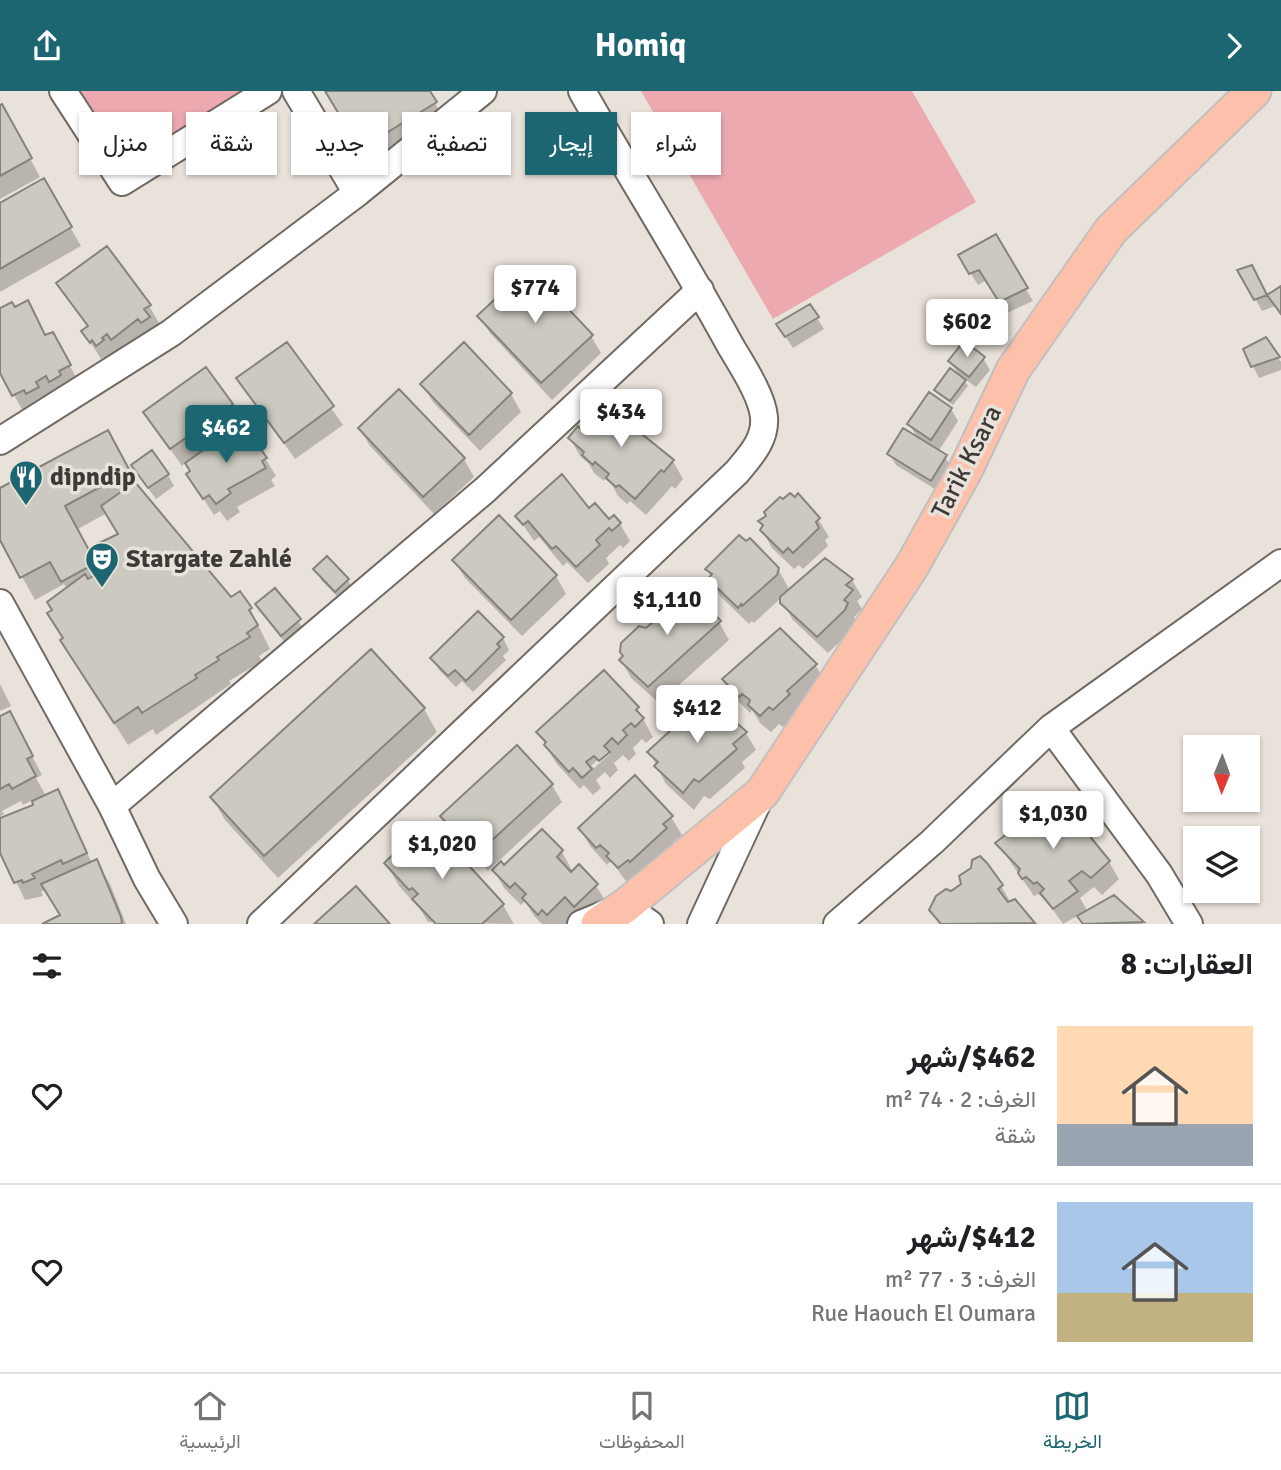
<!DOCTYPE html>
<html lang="ar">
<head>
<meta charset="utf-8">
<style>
  body { margin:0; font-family:Signika,Vazirmatn,sans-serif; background:#f6f6f6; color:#202124; direction:rtl; height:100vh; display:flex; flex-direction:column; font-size:26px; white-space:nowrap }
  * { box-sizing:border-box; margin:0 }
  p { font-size:23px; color:#757577 }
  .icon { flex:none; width:38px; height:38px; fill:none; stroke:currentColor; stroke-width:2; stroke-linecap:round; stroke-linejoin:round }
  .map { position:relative; height:833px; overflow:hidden; direction:ltr }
  .drawer { display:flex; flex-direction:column; background:#fff; flex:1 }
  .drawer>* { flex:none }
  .guide { position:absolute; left:21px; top:21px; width:700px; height:63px; direction:rtl; display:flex; gap:14px }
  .needle { width:46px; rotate:181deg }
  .controls { position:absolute; left:1183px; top:644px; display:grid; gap:14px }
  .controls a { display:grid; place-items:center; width:77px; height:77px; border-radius:0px; background:#fff; box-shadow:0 2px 5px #0004; font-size:35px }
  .price { position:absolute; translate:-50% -60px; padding:0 16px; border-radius:7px; background:#fff; color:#222; font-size:23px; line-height:46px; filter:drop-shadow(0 2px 4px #0008) }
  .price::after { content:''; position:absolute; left:50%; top:42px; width:21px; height:16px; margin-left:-10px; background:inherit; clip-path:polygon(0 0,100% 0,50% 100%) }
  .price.on { background:#1c6671; color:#fff }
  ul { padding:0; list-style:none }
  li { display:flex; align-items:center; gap:21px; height:175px; padding:0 28px }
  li+li { border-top:2px solid #e0e0e0 }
  li span { display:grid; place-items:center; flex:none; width:196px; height:140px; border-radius:0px; color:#555 }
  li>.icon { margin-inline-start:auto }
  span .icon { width:84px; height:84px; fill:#fffc; stroke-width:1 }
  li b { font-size:30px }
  h2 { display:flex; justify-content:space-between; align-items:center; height:84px; padding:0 28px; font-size:30px }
  .chip { padding:0 24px; border-radius:0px; background:#fff; box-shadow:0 2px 5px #0004; font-size:24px; line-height:63px }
  .chip.on { background:#1c6671; color:#fff }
  header { display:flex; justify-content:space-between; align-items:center; height:91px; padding:0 28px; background:#1c6671; color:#fff; font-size:32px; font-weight:800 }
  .tab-bar { display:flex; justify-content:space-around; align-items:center; height:98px; border-top:2px solid #e0e0e0; background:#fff; font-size:19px; color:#757577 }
  .tab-bar a { display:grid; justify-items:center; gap:4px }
  .tab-bar .on { color:#1c6671 }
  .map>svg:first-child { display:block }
  .green { fill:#eca9b0 }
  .shadow { fill:#0003; fill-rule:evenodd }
  .building { fill:#cbc9c0; stroke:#85837b; stroke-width:2 }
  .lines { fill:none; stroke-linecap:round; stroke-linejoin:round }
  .minor-casing { stroke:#716a64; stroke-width:30 }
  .major-casing { stroke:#c1c0bf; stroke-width:37 }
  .minor { stroke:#fff; stroke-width:26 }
  .major { stroke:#fdc0aa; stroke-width:33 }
  .labels { text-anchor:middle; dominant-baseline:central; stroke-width:7; stroke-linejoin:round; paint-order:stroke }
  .street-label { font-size:26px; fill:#3d3a37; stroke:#e9e2da }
  .poi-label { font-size:26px; font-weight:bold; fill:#3d3a37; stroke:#e9e2da; text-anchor:start }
</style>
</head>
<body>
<header><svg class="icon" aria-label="forward" viewBox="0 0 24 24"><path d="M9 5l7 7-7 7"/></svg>Homiq<svg class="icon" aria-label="share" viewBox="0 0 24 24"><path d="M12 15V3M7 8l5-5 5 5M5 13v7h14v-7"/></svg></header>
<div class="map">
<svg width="1281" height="833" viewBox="0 0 1281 833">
  <rect width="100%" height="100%" fill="#e9e2da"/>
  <path class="green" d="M77 0H246L124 75Z
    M641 0H912L976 111 773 228Z"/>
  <path class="shadow" d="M326 0H428L448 35 375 80Z
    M0 12 40 86 0 108Z
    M43 89 81 155 0 201V114Z
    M995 145 1033 210 1007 222 987 189 978 194 960 165Z
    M1240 180 1258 188 1267 206 1281 197V223L1275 215 1262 220Z
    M59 192 149 215 159 232 154 236 159 245 123 265 118 259 108 271 104 266 101 268 83 240 89 237Z
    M0 218 46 246 62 260 79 292 24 322 0 279Z
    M480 225 591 245 601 262 552 309 490 242Z
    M817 227 824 238 793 257 785 245Z
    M1266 248 1281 271V279L1259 287 1253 275Z
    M286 253 343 334 295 368 239 288Z
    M983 267 990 279 976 296 962 286 968 295 953 314 939 304 936 299 960 286 950 270Z
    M423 294 511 303 521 321 480 360 433 311Z
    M929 304 951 318 958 330 938 361 945 366 952 377 938 400 896 374 889 363 919 349 909 333Z
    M232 314 242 331 236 335 265 367 276 385 271 389 275 395 237 416 240 421 227 430 220 420 214 424 188 384 192 381 186 371 182 375 145 322Z
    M639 336 647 350 673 370 683 388 675 398 672 395 646 424 630 410 627 413 618 405 611 392 605 388 604 390 594 382 589 373 580 365 570 347 582 341Z
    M360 338 464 368 474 386 434 423 370 355Z
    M121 364 138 397 230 508 250 518 270 558 259 565 262 570 229 590 231 593 156 644 153 638 128 654 76 573 65 548 68 500 64 493 35 509 0 446V399ZM107 422 120 444 112 476 100 483 76 439Z
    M168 384 174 395 156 408 140 386Z
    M517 425 609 430 620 433 630 450 623 457 620 454 606 467 609 473 588 492 567 471 563 475 539 446 534 450Z
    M499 427 556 485 566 503 522 545 465 487 454 469Z
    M818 428 829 446 825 449 828 455 803 478 799 474 794 478 772 457 762 439 764 436 761 431Z
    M316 478 348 489 354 501 343 511 322 490Z
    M707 478H778L788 496 787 503 852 489 862 506 857 510 862 518 854 526 857 531 854 537 828 562 793 529 782 511V506L754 532 752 530 749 533 720 505Z
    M275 499 306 541 288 556 257 514Z
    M719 531 729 549 659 612 631 587 621 569 646 540Z
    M780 539 816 575 826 592 796 618 798 622 783 636 779 633 771 641 760 632 752 619 750 622 734 606 724 589Z
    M503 547 509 559 503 565 506 569 473 601 462 590 456 596 439 579 432 567Z
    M371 561 424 618 437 641 278 787 225 729 212 706Z
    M0 593 11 615 0 620Z
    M707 608 746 642 756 659 742 671 745 677 710 708 704 705 694 719 666 693 650 662Z
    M637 617 653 646 646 652 642 648 633 657 636 663 629 670 623 664 614 672 618 679 610 687 605 681 596 689 601 697 593 704 584 694 580 698 556 672 538 641ZM610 658V663L594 677 591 675Z
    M0 627 19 640 42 684 36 687 46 705 57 700 92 772 96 770 110 793 126 833H46L62 825 46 798 41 801 43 805 25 809 0 758V729L36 714 33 709 23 714 21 710 2 720 4 723 0 726Z
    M552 694 562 711 488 780 452 743 442 725Z
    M671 726 682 744 673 751 676 756 629 794 611 770 607 774 590 755 580 737Z
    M427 734 448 756 457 772 503 814 514 833 428 831 420 818 399 795 386 772Z
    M998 753 1109 771 1119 788 1102 804 1094 796 1080 807 1088 821 1114 806 1143 833H1084L1079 824 1063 833 1046 809 1038 803 1034 805Z
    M562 761 573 781 579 776 596 795 607 812 576 823 565 833H542L534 825 525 810 521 814 504 797 494 779Z
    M1001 795 1011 812 1015 810 1034 833H939L931 819 951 802Z"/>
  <path class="building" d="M325 0H430L437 11 360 58Z
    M2 13 32 67 0 85V14Z
    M44 87 72 136 0 178V112Z
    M996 143 1028 197 999 211 979 179 969 183 958 164Z
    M107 155 151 214 144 218 150 226 141 232 138 228 111 249 107 243 102 247 104 249 96 255 92 249 90 252 81 240 88 235 56 192Z
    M1252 174 1267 204 1254 209 1237 179Z
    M529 176 593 244 541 292 477 225Z
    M1281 195V223L1267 204Z
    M28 209 45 244 53 241 71 274 59 280 61 284 49 291 46 285 36 291 39 296 26 303 24 299 12 305 0 282V217L12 211 15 216Z
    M810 213 819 226 785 246 776 233Z
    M1266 246 1280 266 1251 276 1243 258Z
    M964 250 985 266 969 286 948 270Z
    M287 251 334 315 284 352 236 287Z
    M464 251 512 302 469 344 420 293Z
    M206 276 233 313 170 358 143 321Z
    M950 277 966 289 950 310 934 299Z
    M399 298 465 367 423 406 358 337Z
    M929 301 952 317 931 349 907 333Z
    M608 306 640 335 637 339 674 369 664 381 661 379 635 408 619 394 616 396 606 387 609 383 595 371 593 374 582 364 584 361 568 347 578 335 582 339Z
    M238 335 244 343 248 340 267 367 262 370 266 377 228 398 231 402 216 413 209 404 203 408 186 383 190 380 185 372Z
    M903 337 947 364 931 390 887 363Z
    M108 339 130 380 65 415 96 472 61 491 50 471 20 487 0 449V397Z
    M152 359 169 383 148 397 131 374Z
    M562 383 589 417 595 412 609 428 614 424 621 432 612 440 609 437 596 449 600 454 576 476 556 455 552 458 528 430 523 434 515 425Z
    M135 391 231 506 240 500 252 517 249 519 258 534 247 542 250 546 217 566 219 569 195 584 197 587 142 622 138 616 114 632 60 549 63 547 47 522 52 519 47 511 85 483 88 488 111 475 97 453 118 443 101 415Z
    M790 402 795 406 798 402 820 427 816 431 819 437 793 462 788 457 783 462 760 439 763 434 758 430 766 425 764 421 780 406 783 408Z
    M499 424 557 484 511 529 452 469Z
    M739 444 746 450 750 447 779 477 777 484 742 515 741 513 738 517 708 488 712 483 705 478Z
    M327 465 349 488 335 501 313 478Z
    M825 467 853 488 846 494 853 499 844 509 848 512 845 519 817 546 780 512V506Z
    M275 497 301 528 281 545 255 513Z
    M686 500 691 503 694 501 721 530 648 596 619 569 623 565 620 561 621 552 639 535 646 537 661 524 657 520 676 502 681 505Z
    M478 520 504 546 497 553 500 556 466 590 455 579 448 585 430 567Z
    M780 537 817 573 787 600 790 603 773 619 769 616 760 625 748 614 750 609 742 603 739 606 722 588Z
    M371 558 425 617 264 765 210 706Z
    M604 579 639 616 636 619 644 627 635 636 631 632 623 639 627 644 618 653 612 647 604 655 610 661 599 670 594 665 586 671 592 678 582 687 573 677 569 681 544 654 546 651 536 641Z
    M707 606 747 641 733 653 737 658 699 691 694 688 683 702 654 675 658 671 647 661Z
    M10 620 33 665 27 668 36 685 12 698 9 693 0 698V625Z
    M517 654 553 693 476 764 440 725Z
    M635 684 673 725 663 733 667 737 630 771 628 769 618 777 606 765 609 762 600 754 596 757 578 737Z
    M58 698 87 762 63 773 61 769 32 783 35 787 23 792 22 789 14 792 0 762V727L33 714 32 710Z
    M1056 704 1110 770 1091 787 1082 780 1069 790 1078 800 1053 818 1040 802 1044 798 1037 791 1034 793 1026 786 1022 788 1018 782 1020 778 995 752Z
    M427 731 449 755 443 760 454 772 461 766 504 813 482 833H436L412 808 418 803 412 797 409 799 384 772Z
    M542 738 563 759 557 766 571 781 579 773 598 793 574 816 565 806 547 824 542 819 538 824 522 807 526 803 515 792 510 797 492 779 501 770 504 774Z
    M980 765 987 772 1003 794 998 798 1008 811 1015 808 1035 832 941 833 929 819 936 805 946 798 951 800 961 793 959 785 971 777 972 769Z
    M97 768 121 826 122 833H42L60 824 41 793Z
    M356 795 390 833H314Z
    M1114 804 1144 831 1083 833 1077 825Z"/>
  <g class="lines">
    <g class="minor-casing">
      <path id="minor" d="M63 0 122 91 268 0
        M296 0 357 102
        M0 350 171 242 357 102 483 0
        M0 512 112 715 147 788 174 833
        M1051 637 1159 783 1189 833
        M112 715 485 399 700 199
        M261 833 737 381C750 365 766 349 764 326 762 304 741 273 730 254 683 168 630 85 582 0
        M581 833 625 815 650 833
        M701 833 761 704
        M837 833 932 751 1051 637 1281 472"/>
    </g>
    <g class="major-casing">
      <path id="major" d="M598 833 625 815 762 702 912 475 965 380 1013 279 1050 226 1111 139 1254 0"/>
    </g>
    <use href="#minor" class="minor"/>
    <use href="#major" class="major"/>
  </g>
  <defs>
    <g id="restaurant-pin" transform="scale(1.75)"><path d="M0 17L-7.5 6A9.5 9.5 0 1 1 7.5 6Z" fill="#1c6671" stroke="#e9e2da"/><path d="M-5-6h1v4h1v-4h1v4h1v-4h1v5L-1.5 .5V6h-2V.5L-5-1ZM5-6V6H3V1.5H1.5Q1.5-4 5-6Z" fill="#fff"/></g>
    <g id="theatre-pin" transform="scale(1.75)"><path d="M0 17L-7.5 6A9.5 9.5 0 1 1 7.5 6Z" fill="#1c6671" stroke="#e9e2da"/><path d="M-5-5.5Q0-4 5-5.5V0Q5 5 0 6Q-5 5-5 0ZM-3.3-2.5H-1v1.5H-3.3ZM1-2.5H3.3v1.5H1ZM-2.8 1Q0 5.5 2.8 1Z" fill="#fff"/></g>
  </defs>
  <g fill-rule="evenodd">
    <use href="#restaurant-pin" x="26" y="386"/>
    <use href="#theatre-pin" x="102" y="468"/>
  </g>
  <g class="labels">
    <g class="street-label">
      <text transform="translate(967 371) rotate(-63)">Tarik Ksara</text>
    </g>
    <g class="poi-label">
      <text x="50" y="386">dipndip</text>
      <text x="126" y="468">Stargate Zahlé</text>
    </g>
  </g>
</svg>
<div class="controls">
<a><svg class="needle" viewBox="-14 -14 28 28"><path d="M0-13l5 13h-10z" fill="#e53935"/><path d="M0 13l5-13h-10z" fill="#757577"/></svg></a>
<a><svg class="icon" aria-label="layers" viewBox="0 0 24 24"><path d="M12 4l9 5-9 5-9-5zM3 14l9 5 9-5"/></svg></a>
</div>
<b class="price" style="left:535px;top:234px">$774</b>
<b class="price" style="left:967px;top:268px">$602</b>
<b class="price" style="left:621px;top:358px">$434</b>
<b class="price on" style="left:226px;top:374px">$462</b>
<b class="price" style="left:667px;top:546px">$1,110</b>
<b class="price" style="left:697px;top:654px">$412</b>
<b class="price" style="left:1053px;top:760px">$1,030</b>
<b class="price" style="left:442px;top:790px">$1,020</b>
<div class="guide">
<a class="chip">شراء</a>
<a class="chip on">إيجار</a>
<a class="chip">تصفية</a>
<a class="chip">جديد</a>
<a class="chip">شقة</a>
<a class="chip">منزل</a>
</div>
</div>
<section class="drawer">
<h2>العقارات: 8<svg class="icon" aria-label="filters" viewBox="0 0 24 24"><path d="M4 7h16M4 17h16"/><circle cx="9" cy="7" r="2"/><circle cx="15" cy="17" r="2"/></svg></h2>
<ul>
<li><span style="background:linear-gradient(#ffd9b3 70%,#9aa5b1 0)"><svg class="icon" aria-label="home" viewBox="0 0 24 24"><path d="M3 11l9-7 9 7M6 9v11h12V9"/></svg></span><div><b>$462/شهر</b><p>الغرف: 2 · 74 m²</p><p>شقة</p></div><svg class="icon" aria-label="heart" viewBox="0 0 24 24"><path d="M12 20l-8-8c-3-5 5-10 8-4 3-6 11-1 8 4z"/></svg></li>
<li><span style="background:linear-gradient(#a9c7e8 65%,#c2b280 0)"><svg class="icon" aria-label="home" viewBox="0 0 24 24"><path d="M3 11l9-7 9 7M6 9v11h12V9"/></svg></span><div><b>$412/شهر</b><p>الغرف: 3 · 77 m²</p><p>Rue Haouch El Oumara</p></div><svg class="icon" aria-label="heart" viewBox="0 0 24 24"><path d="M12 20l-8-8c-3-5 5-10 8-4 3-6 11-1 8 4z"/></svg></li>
</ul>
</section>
<nav class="tab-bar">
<a class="on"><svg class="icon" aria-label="map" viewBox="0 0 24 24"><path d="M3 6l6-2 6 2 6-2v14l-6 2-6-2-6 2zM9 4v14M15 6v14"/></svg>الخريطة</a>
<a><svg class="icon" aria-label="saved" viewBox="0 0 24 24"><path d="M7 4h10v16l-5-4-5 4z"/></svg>المحفوظات</a>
<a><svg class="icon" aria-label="home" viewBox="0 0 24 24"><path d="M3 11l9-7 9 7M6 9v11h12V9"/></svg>الرئيسية</a>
</nav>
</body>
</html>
